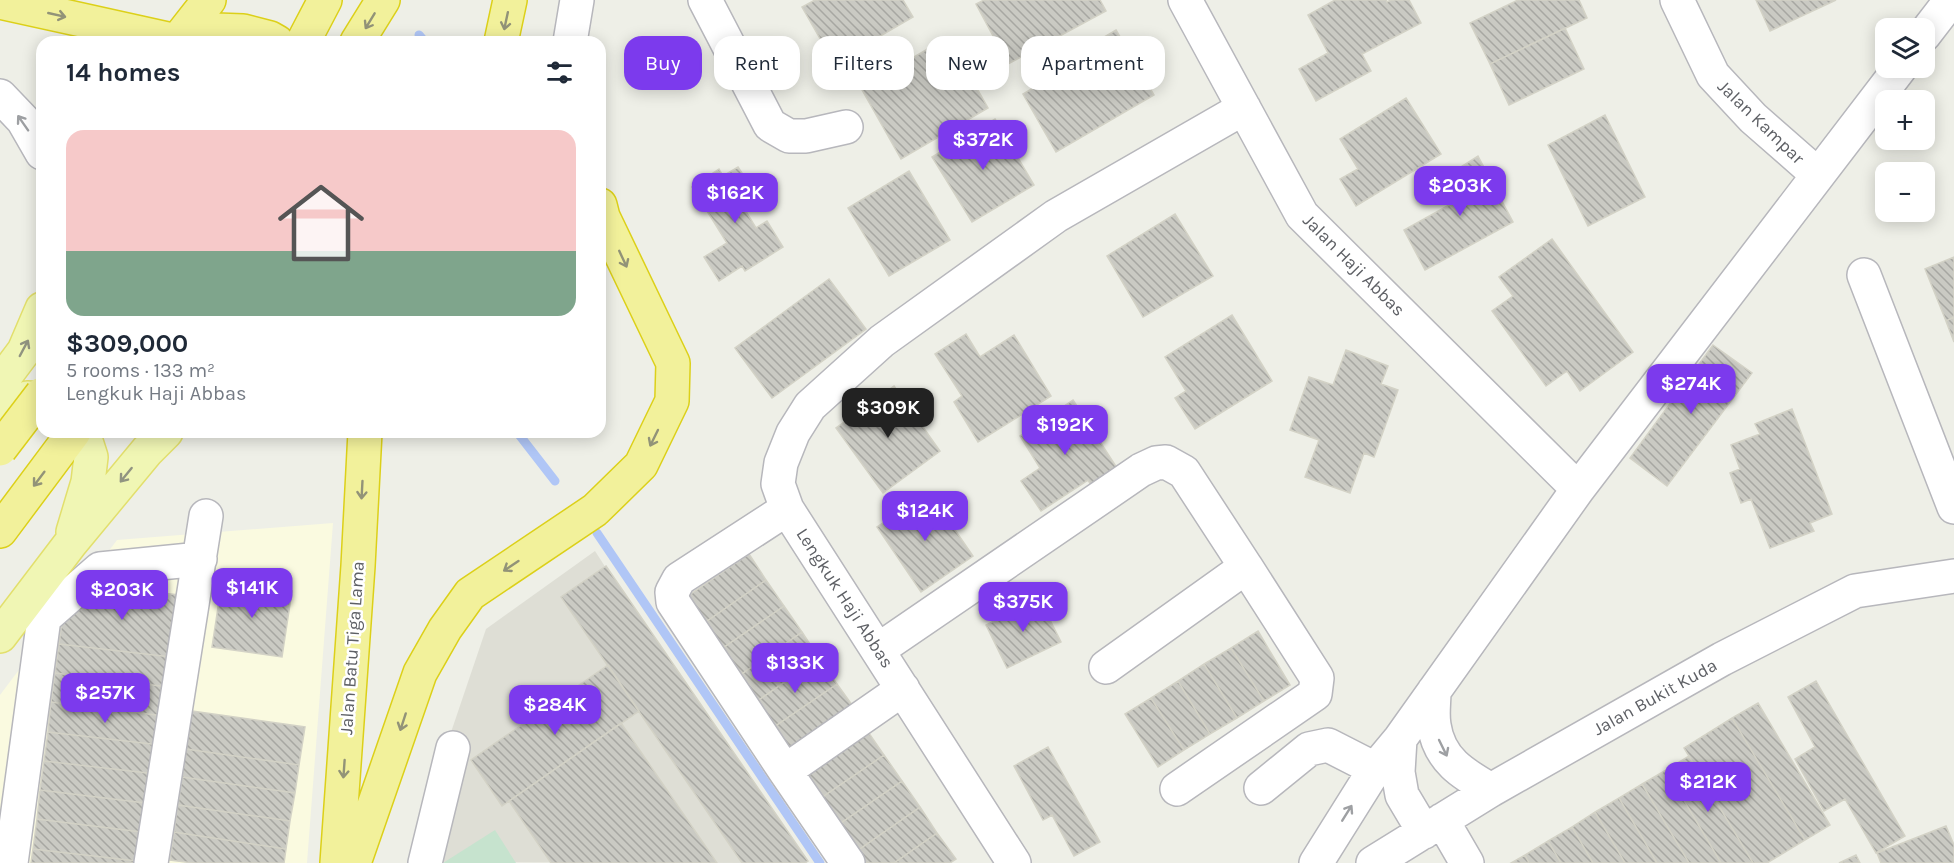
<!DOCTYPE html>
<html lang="en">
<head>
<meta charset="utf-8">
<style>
  body { margin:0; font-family:Karla,sans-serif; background:#f2f2f3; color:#1f2937; height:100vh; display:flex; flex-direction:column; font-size:22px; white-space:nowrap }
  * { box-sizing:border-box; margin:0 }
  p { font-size:20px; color:#747a83 }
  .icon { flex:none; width:33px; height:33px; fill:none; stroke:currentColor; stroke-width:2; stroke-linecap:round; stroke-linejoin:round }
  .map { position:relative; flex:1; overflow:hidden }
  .panel { position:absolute; left:36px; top:36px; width:570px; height:402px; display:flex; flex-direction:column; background:#fff; border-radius:18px; box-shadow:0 3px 15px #0003 }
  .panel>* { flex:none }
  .top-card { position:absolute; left:624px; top:36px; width:570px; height:54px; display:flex; gap:12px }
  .tools { position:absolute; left:1875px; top:18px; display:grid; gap:12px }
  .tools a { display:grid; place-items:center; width:60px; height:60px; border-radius:12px; background:#fff; box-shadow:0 3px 15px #0003; font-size:30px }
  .price { position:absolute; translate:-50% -51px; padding:0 14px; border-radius:12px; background:#7c3aed; color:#fff; font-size:20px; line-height:39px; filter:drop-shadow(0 2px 3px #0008) }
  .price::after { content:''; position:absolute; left:50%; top:36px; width:18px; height:14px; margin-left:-9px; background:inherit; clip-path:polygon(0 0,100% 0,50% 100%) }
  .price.selected { background:#222; color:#fff }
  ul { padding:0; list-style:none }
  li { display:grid; align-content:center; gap:12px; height:318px; padding:0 30px }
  li span { display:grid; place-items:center; height:186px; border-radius:18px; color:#555 }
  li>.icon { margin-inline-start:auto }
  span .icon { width:108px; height:108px; fill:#fffc; stroke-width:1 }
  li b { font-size:26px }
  h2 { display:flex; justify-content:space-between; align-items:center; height:72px; padding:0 30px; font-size:26px }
  .pill { padding:0 21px; border-radius:18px; background:#fff; box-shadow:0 3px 15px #0003; font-size:21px; line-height:54px }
  .pill.selected { background:#7c3aed; color:#fff }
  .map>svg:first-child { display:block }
  .commercial { fill:#fafae0 }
  .education { fill:#deded5 }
  .green { fill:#c6e3ce }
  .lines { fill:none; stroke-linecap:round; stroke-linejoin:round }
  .stream { stroke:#b0c6f6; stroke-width:9 }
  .building { fill:url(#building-back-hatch); stroke:#d3d2c6; stroke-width:1.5 }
  .minor-casing { stroke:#b7b7bc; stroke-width:36 }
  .major-casing { stroke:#e2df6c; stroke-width:36 }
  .highway-casing { stroke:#dcd019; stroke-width:36 }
  .minor { stroke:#fff; stroke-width:33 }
  .major { stroke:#f0f6b4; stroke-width:33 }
  .highway { stroke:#f2f19b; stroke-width:33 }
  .highway-bridge-casing { stroke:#dcd019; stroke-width:36; stroke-linecap:butt }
  .highway-bridge { stroke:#f2f19b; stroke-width:33 }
  .oneway { stroke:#929378 }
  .oneway2 { stroke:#9ea0a3 }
  .oneway3 { stroke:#919481 }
  .labels { text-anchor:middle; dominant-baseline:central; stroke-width:5; stroke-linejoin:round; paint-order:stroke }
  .street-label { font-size:18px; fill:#5e6065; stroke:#fff }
</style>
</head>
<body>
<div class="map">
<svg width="1954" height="863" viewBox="0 0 1954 863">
  <defs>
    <pattern id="building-back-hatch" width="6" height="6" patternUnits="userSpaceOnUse" patternTransform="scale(1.5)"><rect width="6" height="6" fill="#cacac3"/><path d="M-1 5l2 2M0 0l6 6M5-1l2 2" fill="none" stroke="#a7a7a2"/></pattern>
  </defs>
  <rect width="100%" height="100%" fill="#eeefe7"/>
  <path class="commercial" d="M333 523 307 863H0V695L117 540Z"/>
  <path class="education" d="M595 551 795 863 407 862 486 629Z"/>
  <path class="green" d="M495 830 516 863H443Z"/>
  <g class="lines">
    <path class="stream" d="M419 35 425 42
      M517 432 555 481
      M597 533 820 863"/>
  </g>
  <path class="building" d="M815 0H903L913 17 834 63 802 7Z
    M984 0H1100L1106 11 1008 64 976 4Z
    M1335 0H1386L1387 2 1391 0H1409L1421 23 1362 54 1371 71 1316 101 1299 69 1328 53 1308 15Z
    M1518 0H1579L1587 18 1490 64 1470 23Z
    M1756 0H1836L1770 31Z
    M1565 28 1584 69 1509 105 1490 64Z
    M1116 30 1154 95 1056 152 1023 94 1085 57 1082 50Z
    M948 37 988 108 901 159 861 88Z
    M1406 98 1441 154 1356 206 1340 179 1358 169 1340 139Z
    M1605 115 1645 197 1588 226 1548 145Z
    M995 119 1034 185 972 222 932 157Z
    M1478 156 1513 222 1425 270 1404 230 1451 204 1453 172Z
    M738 167 757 196 742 205 756 228 767 221 783 247 745 271 742 266 719 281 704 257 727 243 692 187 719 169 723 176Z
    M909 171 950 240 889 276 848 208Z
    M1175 214 1213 276 1143 317 1107 256Z
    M1552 239 1633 352 1580 391 1567 371 1546 386 1492 311 1513 296 1499 277Z
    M1954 257V317L1946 321 1925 269Z
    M829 279 866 329 772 398 735 348Z
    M1232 315 1272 381 1195 429 1175 398 1186 391 1165 357Z
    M1954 317V342L1946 321Z
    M966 334 980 357 1014 335 1051 396 978 442 954 402 962 396 935 354Z
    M1713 345 1752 373 1667 486 1630 458Z
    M1346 350 1388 366 1381 384 1398 390 1374 457 1364 453 1350 493 1305 477 1319 440 1290 430 1309 377 1333 385Z
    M894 386 940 451 883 493 836 428Z
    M1073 400 1119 471 1093 489 1088 480 1041 511 1021 481 1040 468 1020 436Z
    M1792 409 1832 514 1810 523 1814 531 1770 548 1751 499 1741 503 1730 473 1740 469 1731 445 1760 434 1755 424Z
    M929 492 973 556 921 592 877 527Z
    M749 554 766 580 700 626 682 600Z
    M606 566 808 861 805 863H742L561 597Z
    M766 580 784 606 717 652 700 626Z
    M222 581 292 591 282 657 212 647Z
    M90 585 179 595 171 657 59 644 62 621Z
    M1039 598 1061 642 1007 668 986 625Z
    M784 606 802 632 736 678 717 652Z
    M1258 631 1290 685 1264 701 1231 648Z
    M802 632 819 658 753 704 736 678Z
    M59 644 171 657 168 687 55 673Z
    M1231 648 1264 701 1237 718 1204 664Z
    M819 658 837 684 771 729 753 704Z
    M1204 664 1237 718 1210 734 1178 681Z
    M608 665 639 711 502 806 471 760Z
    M55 673 168 687 164 716 51 702Z
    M1178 681 1210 734 1184 750 1151 698Z
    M1816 681 1905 836 1876 853 1845 799 1824 811 1795 759 1815 747 1788 697Z
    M837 684 855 709 789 755 771 729Z
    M1151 698 1184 750 1158 767 1125 714Z
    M51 702 164 716 160 745 48 732Z
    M1758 703 1830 825 1805 840 1732 718Z
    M192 711 305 727 299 765 186 749Z
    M1732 718 1805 840 1767 863H1753L1684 748Z
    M621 723 717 863H551L509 801Z
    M866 729 884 755 821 798 803 772Z
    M48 732 160 745 156 774 44 761Z
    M1048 747 1100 842 1074 856 1052 815 1043 820 1014 766Z
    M186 749 299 765 295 793 182 777Z
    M884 755 902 781 838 825 821 798Z
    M1689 756 1753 863H1721L1666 770Z
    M44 761 156 774 153 804 40 790Z
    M1666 770 1721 863H1689L1642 784Z
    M182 777 295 793 290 821 178 805Z
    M902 781 920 807 857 851 838 825Z
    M1642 784 1689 863H1657L1619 798Z
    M40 790 153 804 149 833 37 819Z
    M1619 798 1657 863H1625L1595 812Z
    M178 805 290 821 286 849 174 832Z
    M920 807 937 833 894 863H865L857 851Z
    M1595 812 1625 863H1593L1572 827Z
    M37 819 149 833 145 862 33 849Z
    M1946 826 1954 845V863H1881L1877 853Z
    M1572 827 1593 863H1561L1548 841Z
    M174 832 286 849 284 863H193L170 860Z
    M937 833 956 859 950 863H894Z
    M1548 841 1561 863H1529L1525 855Z
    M33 849 145 862V863H31Z
    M1525 855 1529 863H1511Z
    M1856 855 1860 863H1839Z"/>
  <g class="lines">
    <g class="minor-casing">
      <path id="minor" d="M705 0 770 125 789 136H806L846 127
        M1185 0 1302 215 1578 489
        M1677 0 1713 75 1753 118 1818 175
        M1924 35 1951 0
        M570 42 577 0
        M0 96 23 120 42 153
        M1864 275 1954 507
        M787 509 679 579 672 592 673 602 785 771 903 689
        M878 650 1141 470 1156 463 1166 462 1184 472 1246 567 1106 667
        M1434 691C1434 702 1432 714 1434 725 1439 760 1463 774 1491 790
        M1400 739 1398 772 1402 795 1424 832
        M785 771 848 863
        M1261 788 1309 749 1328 745 1375 769
        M1177 789 1315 694 1317 678 1246 567
        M1442 820 1467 863
        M11 863 44 618 100 569 200 559
        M151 863 206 516
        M425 863 453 748
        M1014 863 787 509 778 484 781 463 793 433 810 406 882 341 1056 216 1244 108
        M1316 863 1375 769 1400 739 1578 489 1900 68
        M1373 863 1491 790 1722 659 1855 591 1954 576"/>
    </g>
    <g class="major-casing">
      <path id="major" d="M0 383 24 351 42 309
        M0 416 27 398 42 399
        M73 532 88 482 91 457 83 432
        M0 636 70 544 147 451 166 432"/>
    </g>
    <g class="highway-casing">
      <path id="highway" d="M0 2 177 41 216 30 243 31 270 38 277 42
        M176 42 209 0
        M303 42 325 0
        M357 42 383 0
        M501 42 510 0
        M0 531 74 432
        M337 863 358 566 365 432
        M354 863 420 673 445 629 470 594 595 510 641 465 672 401 673 363 603 217 600 205"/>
    </g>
    <use href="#minor" class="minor"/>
    <use href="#major" class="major"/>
    <use href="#highway" class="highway"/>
    <g class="highway-bridge-casing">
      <path id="highway-bridge" d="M0 449 42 394"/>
    </g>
    <use href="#highway-bridge" class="highway-bridge"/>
  </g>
  <defs><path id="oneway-shaft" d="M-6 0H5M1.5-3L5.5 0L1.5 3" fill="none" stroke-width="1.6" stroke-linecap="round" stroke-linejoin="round" transform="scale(1.5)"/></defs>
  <g class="oneway">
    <use href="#oneway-shaft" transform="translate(57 15) rotate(13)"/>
    <use href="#oneway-shaft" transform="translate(370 21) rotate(121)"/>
    <use href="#oneway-shaft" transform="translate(506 21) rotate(102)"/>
    <use href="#oneway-shaft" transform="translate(623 259) rotate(65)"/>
    <use href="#oneway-shaft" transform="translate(654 438) rotate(116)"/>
    <use href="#oneway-shaft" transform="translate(39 479) rotate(127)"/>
    <use href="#oneway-shaft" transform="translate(362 490) rotate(93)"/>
    <use href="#oneway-shaft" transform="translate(511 566) rotate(146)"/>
    <use href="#oneway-shaft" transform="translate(403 722) rotate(108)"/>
    <use href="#oneway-shaft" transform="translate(344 769) rotate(94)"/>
  </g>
  <g class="oneway2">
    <use href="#oneway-shaft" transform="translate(23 123) rotate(-125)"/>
    <use href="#oneway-shaft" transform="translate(1443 748) rotate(64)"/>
    <use href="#oneway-shaft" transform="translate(1347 813) rotate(-58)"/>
  </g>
  <g class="oneway3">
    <use href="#oneway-shaft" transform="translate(24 348) rotate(-62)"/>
    <use href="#oneway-shaft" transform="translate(126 475) rotate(129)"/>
  </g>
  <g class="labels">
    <g class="street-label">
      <text transform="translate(1761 122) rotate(44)">Jalan Kampar</text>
      <text transform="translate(1354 265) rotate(45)">Jalan Haji Abbas</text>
      <text transform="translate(845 598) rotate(57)">Lengkuk Haji Abbas</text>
      <text transform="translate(352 648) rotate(-86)">Jalan Batu Tiga Lama</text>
      <text transform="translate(1655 697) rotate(-29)">Jalan Bukit Kuda</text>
    </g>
  </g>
</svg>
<div class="tools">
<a><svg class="icon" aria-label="layers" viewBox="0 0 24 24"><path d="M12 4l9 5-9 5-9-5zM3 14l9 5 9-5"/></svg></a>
<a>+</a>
<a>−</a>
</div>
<b class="price" style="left:983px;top:171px">$372K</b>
<b class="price" style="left:1460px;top:217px">$203K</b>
<b class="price" style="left:735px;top:224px">$162K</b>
<b class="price" style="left:1691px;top:415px">$274K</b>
<b class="price selected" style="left:888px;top:439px">$309K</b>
<b class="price" style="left:1065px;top:456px">$192K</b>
<b class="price" style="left:925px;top:542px">$124K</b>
<b class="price" style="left:252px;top:619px">$141K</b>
<b class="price" style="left:122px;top:621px">$203K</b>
<b class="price" style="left:1023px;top:633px">$375K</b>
<b class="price" style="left:795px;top:694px">$133K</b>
<b class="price" style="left:105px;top:724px">$257K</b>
<b class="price" style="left:555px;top:736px">$284K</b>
<b class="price" style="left:1708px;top:813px">$212K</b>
<div class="top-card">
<a class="pill selected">Buy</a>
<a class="pill">Rent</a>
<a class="pill">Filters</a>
<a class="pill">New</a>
<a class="pill">Apartment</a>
</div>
<section class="panel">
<h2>14 homes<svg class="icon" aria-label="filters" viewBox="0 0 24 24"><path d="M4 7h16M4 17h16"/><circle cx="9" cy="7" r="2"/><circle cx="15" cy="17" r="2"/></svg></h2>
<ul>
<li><span style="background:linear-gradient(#f6c9c9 65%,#7fa58c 0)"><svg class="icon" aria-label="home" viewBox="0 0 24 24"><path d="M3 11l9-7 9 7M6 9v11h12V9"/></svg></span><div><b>$309,000</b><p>5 rooms · 133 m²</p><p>Lengkuk Haji Abbas</p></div></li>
</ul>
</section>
</div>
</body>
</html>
